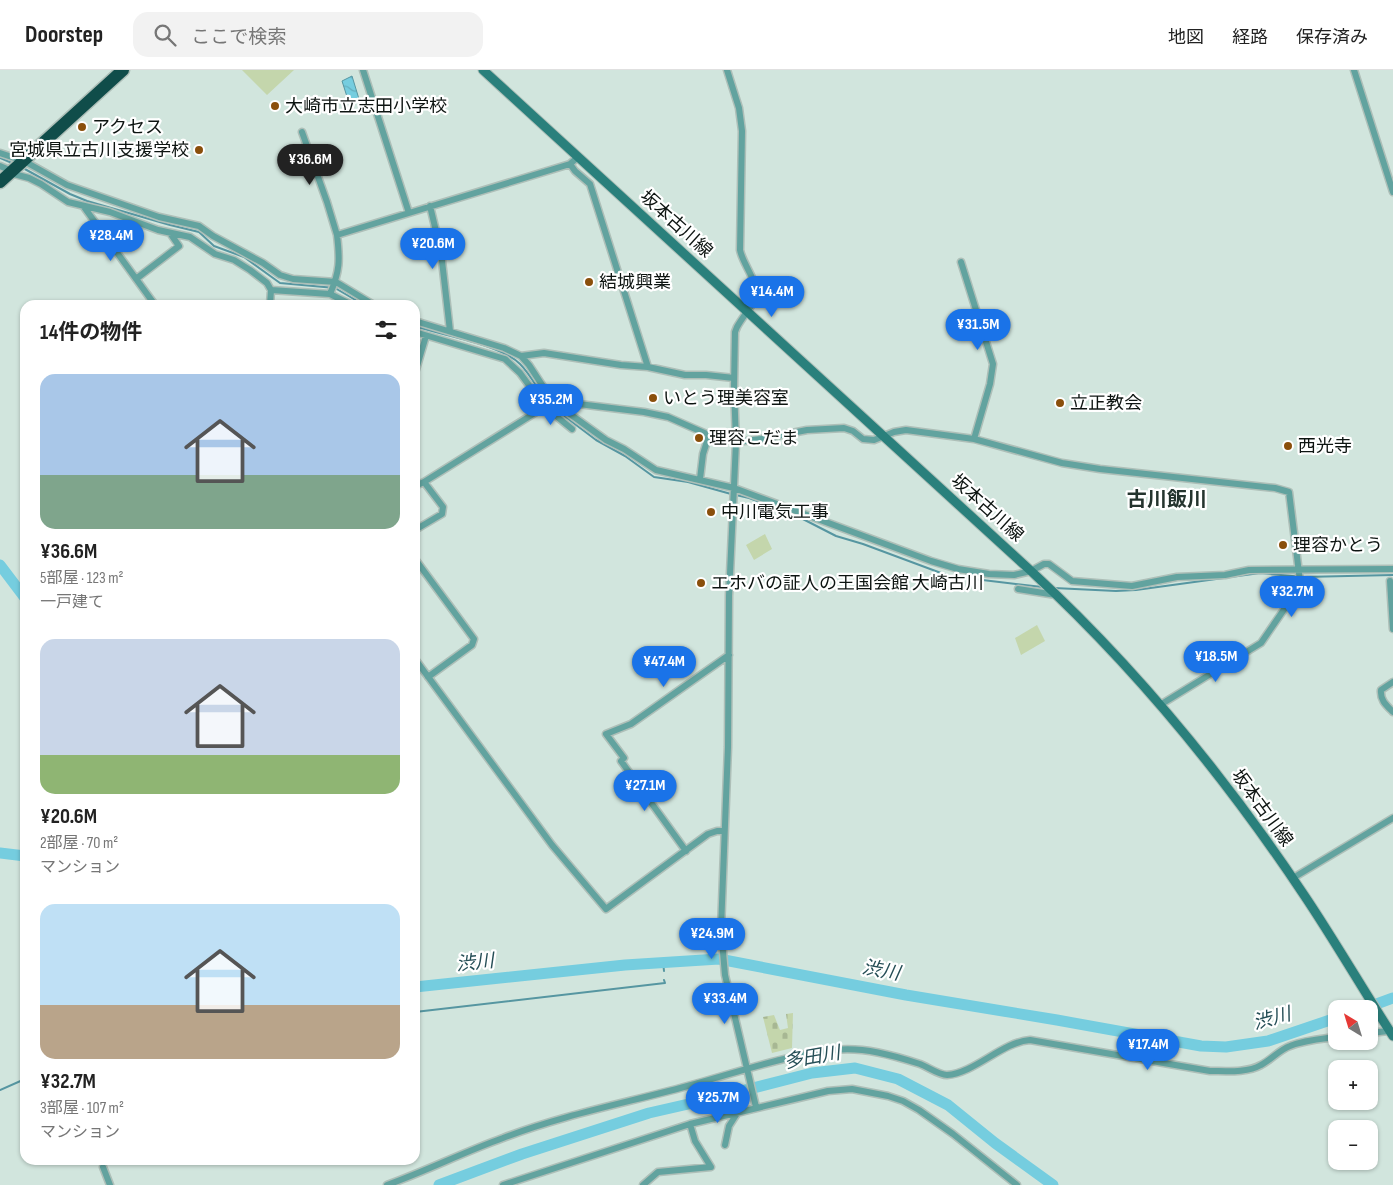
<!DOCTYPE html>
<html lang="ja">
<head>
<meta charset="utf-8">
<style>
  body { margin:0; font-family:"Sofia Sans Condensed","Noto Sans JP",sans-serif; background:#f2f2f2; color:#222; height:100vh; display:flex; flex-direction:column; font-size:19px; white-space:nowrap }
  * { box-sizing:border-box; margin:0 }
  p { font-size:16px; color:#767676 }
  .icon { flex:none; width:28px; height:28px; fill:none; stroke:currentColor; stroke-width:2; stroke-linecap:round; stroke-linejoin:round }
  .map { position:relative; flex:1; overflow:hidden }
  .side { position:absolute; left:20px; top:230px; width:400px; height:865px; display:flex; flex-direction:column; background:#fff; border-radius:15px; box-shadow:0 1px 4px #0004 }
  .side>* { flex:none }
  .needle { width:32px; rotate:322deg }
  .tools { position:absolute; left:1328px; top:930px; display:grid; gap:10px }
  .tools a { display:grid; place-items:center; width:50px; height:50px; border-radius:10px; background:#fff; box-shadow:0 1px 4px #0004; font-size:25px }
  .price { position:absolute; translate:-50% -42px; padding:0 11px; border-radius:18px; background:#1a73e8; color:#fff; font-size:16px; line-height:32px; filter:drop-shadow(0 1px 2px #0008) }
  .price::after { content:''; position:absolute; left:50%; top:30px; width:15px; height:11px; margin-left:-8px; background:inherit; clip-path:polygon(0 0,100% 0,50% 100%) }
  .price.active { background:#222; color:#fff }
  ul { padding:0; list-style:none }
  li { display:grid; align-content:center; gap:10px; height:265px; padding:0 20px }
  li span { display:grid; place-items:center; height:155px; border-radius:15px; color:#555 }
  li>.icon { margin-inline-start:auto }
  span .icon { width:90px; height:90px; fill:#fffc; stroke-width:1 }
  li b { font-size:21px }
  h2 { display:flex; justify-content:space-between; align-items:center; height:60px; padding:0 20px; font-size:21px }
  header { display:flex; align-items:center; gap:30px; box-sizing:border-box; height:70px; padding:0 25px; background:#fff; border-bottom:1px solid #e0e0e0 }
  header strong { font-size:24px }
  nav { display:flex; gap:28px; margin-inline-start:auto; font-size:18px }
  .search { width:350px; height:45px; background:#f2f2f2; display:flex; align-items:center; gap:12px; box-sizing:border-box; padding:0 18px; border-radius:15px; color:#767676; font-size:19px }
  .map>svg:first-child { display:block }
  .green { fill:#c4d6ac }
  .cemetery { fill:url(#cemetery-stones) }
  .water { fill:url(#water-waves); stroke:#5696a1 }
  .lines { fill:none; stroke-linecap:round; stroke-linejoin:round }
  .stream { stroke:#5696a1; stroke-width:2 }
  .river { stroke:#75cddf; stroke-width:11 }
  .street-casing { stroke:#aebfb8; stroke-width:9 }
  .secondary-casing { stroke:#aebfb8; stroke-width:11 }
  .highway-casing { stroke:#aebfb8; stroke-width:15 }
  .street { stroke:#62a39f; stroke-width:6 }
  .secondary { stroke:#2a807c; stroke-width:9 }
  .highway { stroke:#104d4a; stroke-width:12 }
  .poi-dot { fill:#8a4f0b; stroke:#fff; stroke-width:2 }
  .labels { text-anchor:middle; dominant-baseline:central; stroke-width:4.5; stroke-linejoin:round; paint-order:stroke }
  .poi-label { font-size:18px; fill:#0d1411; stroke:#fff; text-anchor:start }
  .street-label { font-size:18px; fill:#0d1411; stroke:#fff }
  .water-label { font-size:19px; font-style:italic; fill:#254e56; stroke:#fff }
  .quarter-label { font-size:20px; font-weight:bold; fill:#24342e; stroke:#fff }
</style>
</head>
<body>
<header>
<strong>Doorstep</strong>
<div class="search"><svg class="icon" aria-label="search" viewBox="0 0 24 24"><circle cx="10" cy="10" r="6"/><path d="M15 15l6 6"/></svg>ここで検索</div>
<nav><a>地図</a><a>経路</a><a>保存済み</a></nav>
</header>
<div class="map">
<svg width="1393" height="1115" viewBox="0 0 1393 1115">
  <defs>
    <pattern id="cemetery-stones" width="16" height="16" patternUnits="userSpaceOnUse" patternTransform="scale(1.25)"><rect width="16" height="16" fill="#c4d6ac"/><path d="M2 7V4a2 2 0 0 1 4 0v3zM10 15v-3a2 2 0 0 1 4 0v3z" fill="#a7b793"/></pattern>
    <pattern id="water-waves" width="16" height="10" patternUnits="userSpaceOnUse" patternTransform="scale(1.25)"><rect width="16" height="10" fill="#75cddf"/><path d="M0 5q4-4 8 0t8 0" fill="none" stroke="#64afbe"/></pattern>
  </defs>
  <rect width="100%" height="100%" fill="#d1e5dd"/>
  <path class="green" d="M242 0H294L267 25Z
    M765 464 772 479 754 490 746 475Z
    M1037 555 1045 571 1021 585 1015 568Z"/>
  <path class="cemetery" d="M793 943 792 978 772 983 763 947 774 945 780 960 788 958 786 944Z"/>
  <path class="water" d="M352 6 359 29 349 33 342 11Z"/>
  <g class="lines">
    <path class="stream" d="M0 88 12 93
      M23 98 70 124 87 131 170 155 199 162 214 176 244 187 280 213 335 218 364 235
      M415 256C444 266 500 274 520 294 531 305 538 320 547 332
      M551 336 596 370 625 386 654 407 688 412 731 424
      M736 425 749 428 797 446 836 466 863 474 949 506 1042 517
      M1054 518 1116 521 1136 520 1260 503 1303 507 1393 505
      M663 892 664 901
      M415 942 665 913 664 910
      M0 1020 25 1009"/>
    <path class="river" d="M0 495 25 528
      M0 783 25 786
      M415 917 625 895 719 889 906 925 1057 950 1201 976 1226 977 1268 971 1336 948
      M1363 939 1393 928
      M439 1115 522 1084 649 1043 706 1030 812 1003 855 998 898 1009 948 1035 995 1073 1053 1115"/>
    <g class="street-casing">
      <path id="street" d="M727 0 739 38 742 61 740 180C743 196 762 215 754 231 749 240 742 248 737 257L735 262 734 317 736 372 729 526 728 677 721 859 725 905 756 1037
        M1354 0 1393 122
        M302 62 327 132 337 165
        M0 83 24 91 67 115 159 147 199 156 213 166 263 193 280 205 293 209 336 212 374 235
        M570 94 575 101 590 114 648 297
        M0 96 7 99 10 103 29 108 41 114 68 132 110 142 158 160 190 167 215 184 234 190 250 200 267 213 271 220 330 224 352 235
        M430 136 441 182 450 261
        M84 137 155 235
        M409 143 570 94 578 87
        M961 192 993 294 990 314 974 369
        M136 209 179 176 170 163
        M330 224C340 201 340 190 337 165L409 143 363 0
        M270 235 271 220
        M415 251 504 278 521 286 529 295 548 324 563 339 606 370 624 379 656 400 734 418 931 491 958 499 989 504 1014 505 1031 501 1044 494H1049L1072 511 1132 516 1177 507 1225 505 1249 500 1393 499
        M415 262 505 289 520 303 545 337 572 359
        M521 286 544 283 621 295 648 297 685 305H706L734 308
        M415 303 426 266
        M700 409 703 384 709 365
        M415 416 424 412
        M415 460 442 444 443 437 424 412 554 331 644 342 668 347 709 365 736 372 761 369 807 360 844 358 853 361 863 369 874 370 894 362 906 360 974 369 1062 393 1100 399 1275 418 1289 422 1300 511 1296 522 1261 573 1160 635
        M415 489 474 569 472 575 428 607
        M1390 511 1393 559
        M1018 519 1056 525
        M415 589 552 775 606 839 708 764 717 761H724
        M1393 612 1381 620C1380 630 1386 635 1393 642
        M686 781 621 691 624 688 606 664 631 654 729 585
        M1293 808 1393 748
        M1369 963 1389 961
        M725 1075 729 1056 738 1042
        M103 1097 110 1115
        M387 1115C426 1101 464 1082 503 1068 565 1044 631 1032 695 1014 741 1001 787 985 835 980 864 977 892 985 920 994 928 997 939 1005 947 1005 975 1003 1002 972 1030 970L1210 1001C1226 1001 1247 1003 1261 995 1271 990 1279 980 1290 976 1305 970 1321 969 1336 967
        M503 1115 690 1054 828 1021 852 1019 888 1026 903 1031 919 1040 953 1064 1017 1115
        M643 1115 658 1102 711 1097 695 1071 690 1054"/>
    </g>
    <g class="secondary-casing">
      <path id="secondary" d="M483 0 1031 501C1135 597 1226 708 1304 825 1335 871 1363 920 1393 966"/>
    </g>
    <g class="highway-casing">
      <path id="highway" d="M0 112 123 0"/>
    </g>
    <use href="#street" class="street"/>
    <use href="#secondary" class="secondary"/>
    <use href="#highway" class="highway"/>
  </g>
  <g class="poi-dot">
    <circle cx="275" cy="36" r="5"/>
    <circle cx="82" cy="57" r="5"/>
    <circle cx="199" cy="80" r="5"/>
    <circle cx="589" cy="212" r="5"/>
    <circle cx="653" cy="328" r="5"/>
    <circle cx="1060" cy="333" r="5"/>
    <circle cx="699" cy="368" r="5"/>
    <circle cx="1288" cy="376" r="5"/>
    <circle cx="711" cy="442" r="5"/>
    <circle cx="1283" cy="475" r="5"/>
    <circle cx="701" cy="513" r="5"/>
  </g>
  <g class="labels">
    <g class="poi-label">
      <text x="285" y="36">大崎市立志田小学校</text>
      <text x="92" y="57">アクセス</text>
      <text x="189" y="80" text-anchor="end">宮城県立古川支援学校</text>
      <text x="599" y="212">結城興業</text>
      <text x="663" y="328">いとう理美容室</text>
      <text x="1070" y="333">立正教会</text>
      <text x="709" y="368">理容こだま</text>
      <text x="1298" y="376">西光寺</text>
      <text x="721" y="442">中川電気工事</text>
      <text x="1293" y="475">理容かとう</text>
      <text x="711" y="513">エホバの証人の王国会館 大崎古川</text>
    </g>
    <g class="street-label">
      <text transform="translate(676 154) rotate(42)">坂本古川線</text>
      <text transform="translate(987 438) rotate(42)">坂本古川線</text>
      <text transform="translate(1262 738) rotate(54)">坂本古川線</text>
    </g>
    <g class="water-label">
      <text transform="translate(475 893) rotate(-6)">渋川</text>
      <text transform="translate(881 901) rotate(10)">渋川</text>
      <text transform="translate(1272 949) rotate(-15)">渋川</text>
      <text transform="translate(812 988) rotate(-10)">多田川</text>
    </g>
    <g class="quarter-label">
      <text x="1167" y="430">古川飯川</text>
    </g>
  </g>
</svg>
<div class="tools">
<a><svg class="needle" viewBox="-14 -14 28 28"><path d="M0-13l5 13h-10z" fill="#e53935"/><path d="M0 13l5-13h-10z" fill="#767676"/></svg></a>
<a>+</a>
<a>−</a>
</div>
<b class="price active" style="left:310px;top:116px">¥36.6M</b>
<b class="price" style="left:111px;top:192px">¥28.4M</b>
<b class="price" style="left:433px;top:200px">¥20.6M</b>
<b class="price" style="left:772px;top:248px">¥14.4M</b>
<b class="price" style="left:978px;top:281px">¥31.5M</b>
<b class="price" style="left:551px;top:356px">¥35.2M</b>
<b class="price" style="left:1292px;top:548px">¥32.7M</b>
<b class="price" style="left:1216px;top:613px">¥18.5M</b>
<b class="price" style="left:664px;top:618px">¥47.4M</b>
<b class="price" style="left:645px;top:742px">¥27.1M</b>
<b class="price" style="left:712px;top:890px">¥24.9M</b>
<b class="price" style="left:725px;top:955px">¥33.4M</b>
<b class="price" style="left:1148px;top:1001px">¥17.4M</b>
<b class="price" style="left:718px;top:1054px">¥25.7M</b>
<section class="side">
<h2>14件の物件<svg class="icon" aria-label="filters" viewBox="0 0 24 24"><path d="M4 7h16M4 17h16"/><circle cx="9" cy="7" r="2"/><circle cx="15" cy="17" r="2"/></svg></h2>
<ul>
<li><span style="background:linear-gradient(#a9c7e8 65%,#7fa58c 0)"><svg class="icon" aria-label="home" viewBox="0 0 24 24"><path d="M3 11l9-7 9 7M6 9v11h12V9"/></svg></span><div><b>¥36.6M</b><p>5部屋 · 123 m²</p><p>一戸建て</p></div></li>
<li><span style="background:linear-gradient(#c9d6e8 75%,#8fb573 0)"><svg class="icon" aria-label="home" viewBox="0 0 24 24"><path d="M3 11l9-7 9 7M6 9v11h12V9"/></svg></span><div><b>¥20.6M</b><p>2部屋 · 70 m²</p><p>マンション</p></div></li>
<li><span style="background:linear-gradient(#bfe0f5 65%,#b9a48a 0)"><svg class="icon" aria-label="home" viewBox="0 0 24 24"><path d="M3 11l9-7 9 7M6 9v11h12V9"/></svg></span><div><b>¥32.7M</b><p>3部屋 · 107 m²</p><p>マンション</p></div></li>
</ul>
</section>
</div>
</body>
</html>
